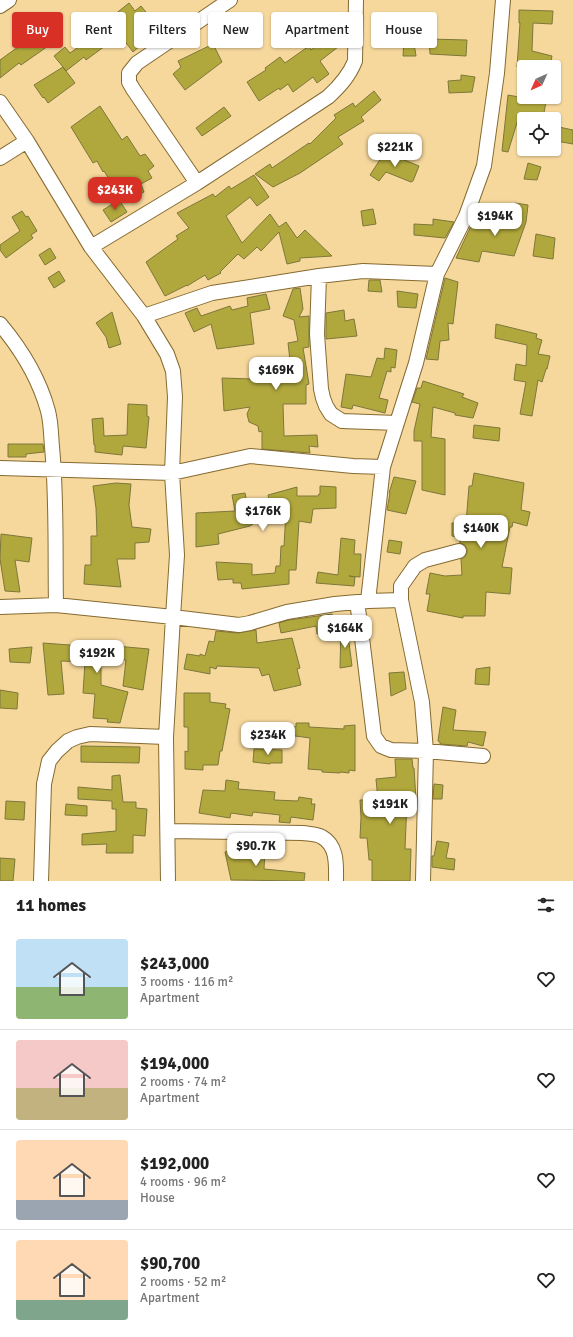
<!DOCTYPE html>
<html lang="en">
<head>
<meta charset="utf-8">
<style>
  body { margin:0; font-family:Signika,sans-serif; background:#f2f2f2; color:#222; height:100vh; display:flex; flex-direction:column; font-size:15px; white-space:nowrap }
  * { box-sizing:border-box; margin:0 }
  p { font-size:13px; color:#767676 }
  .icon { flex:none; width:22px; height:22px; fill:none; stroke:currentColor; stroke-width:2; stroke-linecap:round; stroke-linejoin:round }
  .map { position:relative; height:881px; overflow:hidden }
  .drawer { display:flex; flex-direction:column; background:#fff; flex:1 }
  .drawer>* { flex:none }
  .top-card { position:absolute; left:12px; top:12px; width:549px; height:36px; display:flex; gap:8px }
  .needle { width:26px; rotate:225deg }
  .controls { position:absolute; left:517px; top:60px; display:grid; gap:8px }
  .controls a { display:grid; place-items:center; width:44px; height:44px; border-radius:4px; background:#fff; box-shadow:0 1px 3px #0004; font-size:20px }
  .price { position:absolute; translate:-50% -34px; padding:0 9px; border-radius:8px; background:#fff; color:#222; font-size:13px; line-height:26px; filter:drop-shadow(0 1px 2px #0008) }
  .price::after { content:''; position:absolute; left:50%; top:24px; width:12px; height:9px; margin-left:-6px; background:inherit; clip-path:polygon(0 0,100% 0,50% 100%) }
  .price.active { background:#d93025; color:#fff }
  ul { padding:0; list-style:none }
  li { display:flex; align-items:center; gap:12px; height:100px; padding:0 16px }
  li+li { border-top:1px solid #e0e0e0 }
  li span { display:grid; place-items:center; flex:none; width:112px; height:80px; border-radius:4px; color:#555 }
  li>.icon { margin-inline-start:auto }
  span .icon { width:48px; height:48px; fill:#fffc; stroke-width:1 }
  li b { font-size:17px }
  h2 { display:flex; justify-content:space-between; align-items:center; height:48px; padding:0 16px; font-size:17px }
  .tag { padding:0 14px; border-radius:4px; background:#fff; box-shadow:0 1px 3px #0004; font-size:14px; line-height:36px }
  .tag.active { background:#d93025; color:#fff }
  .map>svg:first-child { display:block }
  .building { fill:#b1a83d; stroke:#7d773a }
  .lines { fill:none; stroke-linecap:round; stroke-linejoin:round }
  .minor-casing { stroke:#856a31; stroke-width:16 }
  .minor { stroke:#fff; stroke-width:14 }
</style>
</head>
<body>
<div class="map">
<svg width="573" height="881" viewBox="0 0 573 881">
  <rect width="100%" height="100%" fill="#f6d89d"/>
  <path class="building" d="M129 3 135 11 141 6 164 34 154 41 150 37 133 52 120 35 86 60 84 57 66 71 63 67 75 83 48 103 44 97 43 98 34 85 63 67 54 56 65 47 70 53 99 33 97 32 112 22 109 19Z
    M519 10 553 11 552 24 533 23 532 51 552 56 550 67H517L520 23H519Z
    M409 18 413 37 416 56H403L404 39 399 40 394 20Z
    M39 29 51 44 21 65 19 63 0 78V60L25 42 24 40Z
    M330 36 338 47 320 61 329 74 317 83 313 77 293 92 288 84 280 90 279 88 259 101 247 82 266 70 265 68 280 57 285 63 309 46 311 50Z
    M429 39 467 40 466 56 430 54Z
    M213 44 222 62 185 90 173 74 181 67 178 61Z
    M461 75 475 77 472 92 449 93 448 81 461 80Z
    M374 91 381 100 361 117 364 121 338 137 343 144 300 173 273 187 255 174 270 164 272 168 309 143 310 144 336 118 334 115 353 103 355 107Z
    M508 95 546 102 543 118 520 113 508 152 502 151Z
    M100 106 122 140 127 136 140 156 145 154 154 166 148 171 152 178 141 184 144 192 124 203 104 171 103 172 97 161 93 163 71 127Z
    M224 107 231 116 202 136 196 128Z
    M559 127 573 130V144L556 141Z
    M385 152 419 166 413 181 411 182 386 172 379 181 370 175Z
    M528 163 541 167 537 180 524 179Z
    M254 175 269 197 257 206 250 197 226 216 242 243 270 214 279 227 286 222 297 238 305 230 332 256 300 258V261L287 264 279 232 261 251 257 247 244 259 238 254 220 272 221 273 208 280 205 275 187 286V285L165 296 146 262 178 239 176 236 189 228 177 213 213 194 215 197 229 186 231 189Z
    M119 200 127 212 111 222 103 210Z
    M515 203 528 205 526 222 514 256 482 251 479 262 456 258 471 226 479 228 483 217 505 226 506 222 512 223Z
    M373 209 376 224 363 226 361 211Z
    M22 211 26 217 28 216 37 231 31 235 33 238 6 258 0 250V245L20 231 12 217Z
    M433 219 454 222 445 238 414 235V224L433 225Z
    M536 234 555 238 553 259 533 256Z
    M50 248 56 258 45 265 39 255Z
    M59 271 65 281 54 288 48 278Z
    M445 278 458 282 453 324 448 323 449 340 440 341 438 360 426 359Z
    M369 280H380L382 292 368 291Z
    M300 288 303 309 299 317 309 316V347L303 348 309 384 306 385V404H283L284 436 317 435 318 447 309 446 310 453 262 449V431L259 432 258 426 249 422 247 414 250 407 224 411 222 378 252 379 292 378 288 343 298 341 294 320 283 316 293 289Z
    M397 291 418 294 416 308 398 307Z
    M266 294 270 309 250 313 254 344 217 349 211 324 194 332 185 313 197 308 201 316 230 306 232 310 248 306 247 298Z
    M344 310 345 321 354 319 357 336 326 339V313Z
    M112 312 121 344 109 348 106 337 96 323Z
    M496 324 537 334 536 338 542 340 538 354 550 356 547 369H546L542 382 538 380 532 416 520 414 526 382 514 380 516 364 526 366 527 345 495 338Z
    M385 348 397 350 395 368 391 367V372L387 371 379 398 388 400 385 413 353 405 352 409 341 407 346 374 371 377 377 358 384 359Z
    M423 381 464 394 462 397 478 403 473 418 455 415V413L433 407 431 437 445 439V495L422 490V441H414V431L420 404 412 402 417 388H421Z
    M128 404 147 405V416L149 417 146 448 123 446 122 455 95 452V445H94L92 419 103 418 104 436 127 435Z
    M474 425 500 428 499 441 473 438Z
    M8 444H43L44 452 26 454V457H8Z
    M474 473 524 483 521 510 530 512 527 526 513 522 512 527H510L502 567 512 568 510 594 486 592 485 616H463V618L427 611 430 594H426L430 573 445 576 462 575 461 559 465 557 467 553V549L465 545 460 543 459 537 452 536V523H466L469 486H472Z
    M394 477 416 481 406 514 387 510 390 493H389Z
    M116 483 131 484 129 505 132 527 151 529 149 542 135 543V559H117L121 587 84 584 85 565H91V536H97L96 508 93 486Z
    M320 486 336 487V508L313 509 311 523 299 521 296 570H289V584L242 589 241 583H233V579L218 580 216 562 252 564V575L275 573 276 566H280L281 546H284L286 511 252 522 253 524 250 526 218 534 219 544 196 547V513L235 511 232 495 245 493 248 508 269 501 268 495 297 487V496H318L319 494H320Z
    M1 534 32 538 29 562 15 560 20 592 5 591 0 559Z
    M341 538 355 540 354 554H361L360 577 349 576 355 577 354 586 316 583 318 572 338 575Z
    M389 540 402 542 400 554 387 552Z
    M332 614 336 633 317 634 316 626 281 633 279 623 289 620Z
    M341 627H347L352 666 340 668Z
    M256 630 257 643 292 638 300 668 297 669 301 685 274 691 269 674 262 676 259 668 217 666 216 669 210 667V674L184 669 187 654 200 656V654L205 656 209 641 214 642 216 631 238 633Z
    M43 643 83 646V643L149 649 143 690 123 686 126 660 101 659V685L128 692 120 723 107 722 108 719 93 718 95 694 83 693 85 662 61 661 64 694 48 695Z
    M32 647 30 663 10 662 9 649Z
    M490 667 489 685 475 684 476 669Z
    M404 672 406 689 391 696 389 673Z
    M0 690 18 693 17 709 0 708Z
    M184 693H210V702L226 704 225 708 230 709 222 751H220L218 765H203V770L185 769V751L188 752V727H184Z
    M443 707 456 710 453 730 486 732 483 746 468 742 467 746 440 744V742L438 741Z
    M296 723H309V727L344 729V726L355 725V771L349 770V773L340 772V773L322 772V770L308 769 310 738 288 735 289 726 296 727Z
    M81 746 140 747 139 763 81 762Z
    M254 749 282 750V763H270V764L253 762Z
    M395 759H412L413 768H414L416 800H407L405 849H411L410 881H372V860H369L367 838H360L361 817 360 800H378L376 779 396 777Z
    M120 775 123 802H136V808L147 809 145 836 133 835V853H106L107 844 82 845V834L116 831V809H112V801L78 799V787L112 790V776Z
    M226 780 239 782 238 789 275 792 274 800 298 801 299 797 312 799 311 804H315L313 820 291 817 290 823 279 822 280 815 253 812 252 816 231 813 230 818 199 813 203 790 225 791Z
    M434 784 443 785 442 799H433Z
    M6 801 25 802 24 820 5 819Z
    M66 804 87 806V816L65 815Z
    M437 841 449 843 446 858 455 859 454 870 432 867V856H434Z
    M237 849 265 850 264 869 305 873 304 881 231 880 225 852Z
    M0 858 15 859 13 881H0Z"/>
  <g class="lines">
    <g class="minor-casing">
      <path id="minor" d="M0 6 9 0
        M0 102 27 141 91 247 144 316 167 354 173 371 175 397 172 473 177 555 173 617 239 625 250 623 287 612 335 604 368 601 401 600
        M0 158 27 141
        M197 183 133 89 129 82V73L137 63 230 0
        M91 247 197 183 328 97C340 86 349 76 355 61L356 0
        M319 276 317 334 321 389 323 398 326 406 331 414 342 421 397 423
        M144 316 212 293 319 276 363 271 437 274
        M0 324C21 349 39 378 48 411 51 422 51 435 52 447 57 499 55 552 56 605
        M0 468 172 473 250 456 353 466 383 467
        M368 601 383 467 416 363 437 274 466 216 484 166 497 73 503 0
        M357 602 361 630 374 736 381 746 391 750 426 751 483 756
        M0 607 56 605 173 617 166 737 168 881
        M168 831 303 833C309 834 317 834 322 837 338 846 336 866 336 881
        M41 881 44 784 49 761 57 751 68 741 77 737 90 734 166 737
        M423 881 426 751 422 702 401 600V586L415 566 425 560 459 551"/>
    </g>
    <use href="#minor" class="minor"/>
  </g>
</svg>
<div class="controls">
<a><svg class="needle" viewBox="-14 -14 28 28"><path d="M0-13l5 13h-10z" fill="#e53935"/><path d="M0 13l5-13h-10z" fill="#767676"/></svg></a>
<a><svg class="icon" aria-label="locate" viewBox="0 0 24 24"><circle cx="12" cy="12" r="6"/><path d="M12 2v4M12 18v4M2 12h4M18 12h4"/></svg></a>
</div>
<b class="price" style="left:395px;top:168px">$221K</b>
<b class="price active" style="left:115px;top:211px">$243K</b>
<b class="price" style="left:495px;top:237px">$194K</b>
<b class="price" style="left:276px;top:391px">$169K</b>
<b class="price" style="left:263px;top:532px">$176K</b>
<b class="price" style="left:481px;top:549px">$140K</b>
<b class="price" style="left:345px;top:649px">$164K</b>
<b class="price" style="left:97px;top:674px">$192K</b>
<b class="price" style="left:268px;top:756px">$234K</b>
<b class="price" style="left:390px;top:825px">$191K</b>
<b class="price" style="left:256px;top:867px">$90.7K</b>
<div class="top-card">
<a class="tag active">Buy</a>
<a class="tag">Rent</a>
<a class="tag">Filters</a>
<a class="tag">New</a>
<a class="tag">Apartment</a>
<a class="tag">House</a>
</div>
</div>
<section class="drawer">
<h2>11 homes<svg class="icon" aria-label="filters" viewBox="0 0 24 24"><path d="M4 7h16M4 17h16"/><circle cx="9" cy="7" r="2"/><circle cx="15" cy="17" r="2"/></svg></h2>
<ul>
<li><span style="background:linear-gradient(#bfe0f5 60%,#8fb573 0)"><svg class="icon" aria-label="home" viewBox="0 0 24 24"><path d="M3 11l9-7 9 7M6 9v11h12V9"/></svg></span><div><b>$243,000</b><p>3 rooms · 116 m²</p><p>Apartment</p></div><svg class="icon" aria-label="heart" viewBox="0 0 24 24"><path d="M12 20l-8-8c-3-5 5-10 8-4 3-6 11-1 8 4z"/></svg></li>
<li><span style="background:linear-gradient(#f6c9c9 60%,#c2b280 0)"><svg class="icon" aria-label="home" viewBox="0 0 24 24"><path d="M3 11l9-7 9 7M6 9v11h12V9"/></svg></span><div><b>$194,000</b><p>2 rooms · 74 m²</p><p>Apartment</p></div><svg class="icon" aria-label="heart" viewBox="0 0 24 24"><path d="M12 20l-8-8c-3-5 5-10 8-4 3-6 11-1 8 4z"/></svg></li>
<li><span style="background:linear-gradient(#ffd9b3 75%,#9aa5b1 0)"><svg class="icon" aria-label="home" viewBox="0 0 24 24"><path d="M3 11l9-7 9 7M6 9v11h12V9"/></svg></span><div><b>$192,000</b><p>4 rooms · 96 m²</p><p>House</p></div><svg class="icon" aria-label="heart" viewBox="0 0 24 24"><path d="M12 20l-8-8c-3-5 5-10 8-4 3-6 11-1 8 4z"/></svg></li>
<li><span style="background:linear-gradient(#ffd9b3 75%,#7fa58c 0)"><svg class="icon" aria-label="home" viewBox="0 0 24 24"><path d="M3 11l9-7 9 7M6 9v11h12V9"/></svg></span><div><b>$90,700</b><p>2 rooms · 52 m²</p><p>Apartment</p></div><svg class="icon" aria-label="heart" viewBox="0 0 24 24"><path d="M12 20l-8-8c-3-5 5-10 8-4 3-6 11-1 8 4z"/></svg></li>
</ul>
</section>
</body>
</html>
